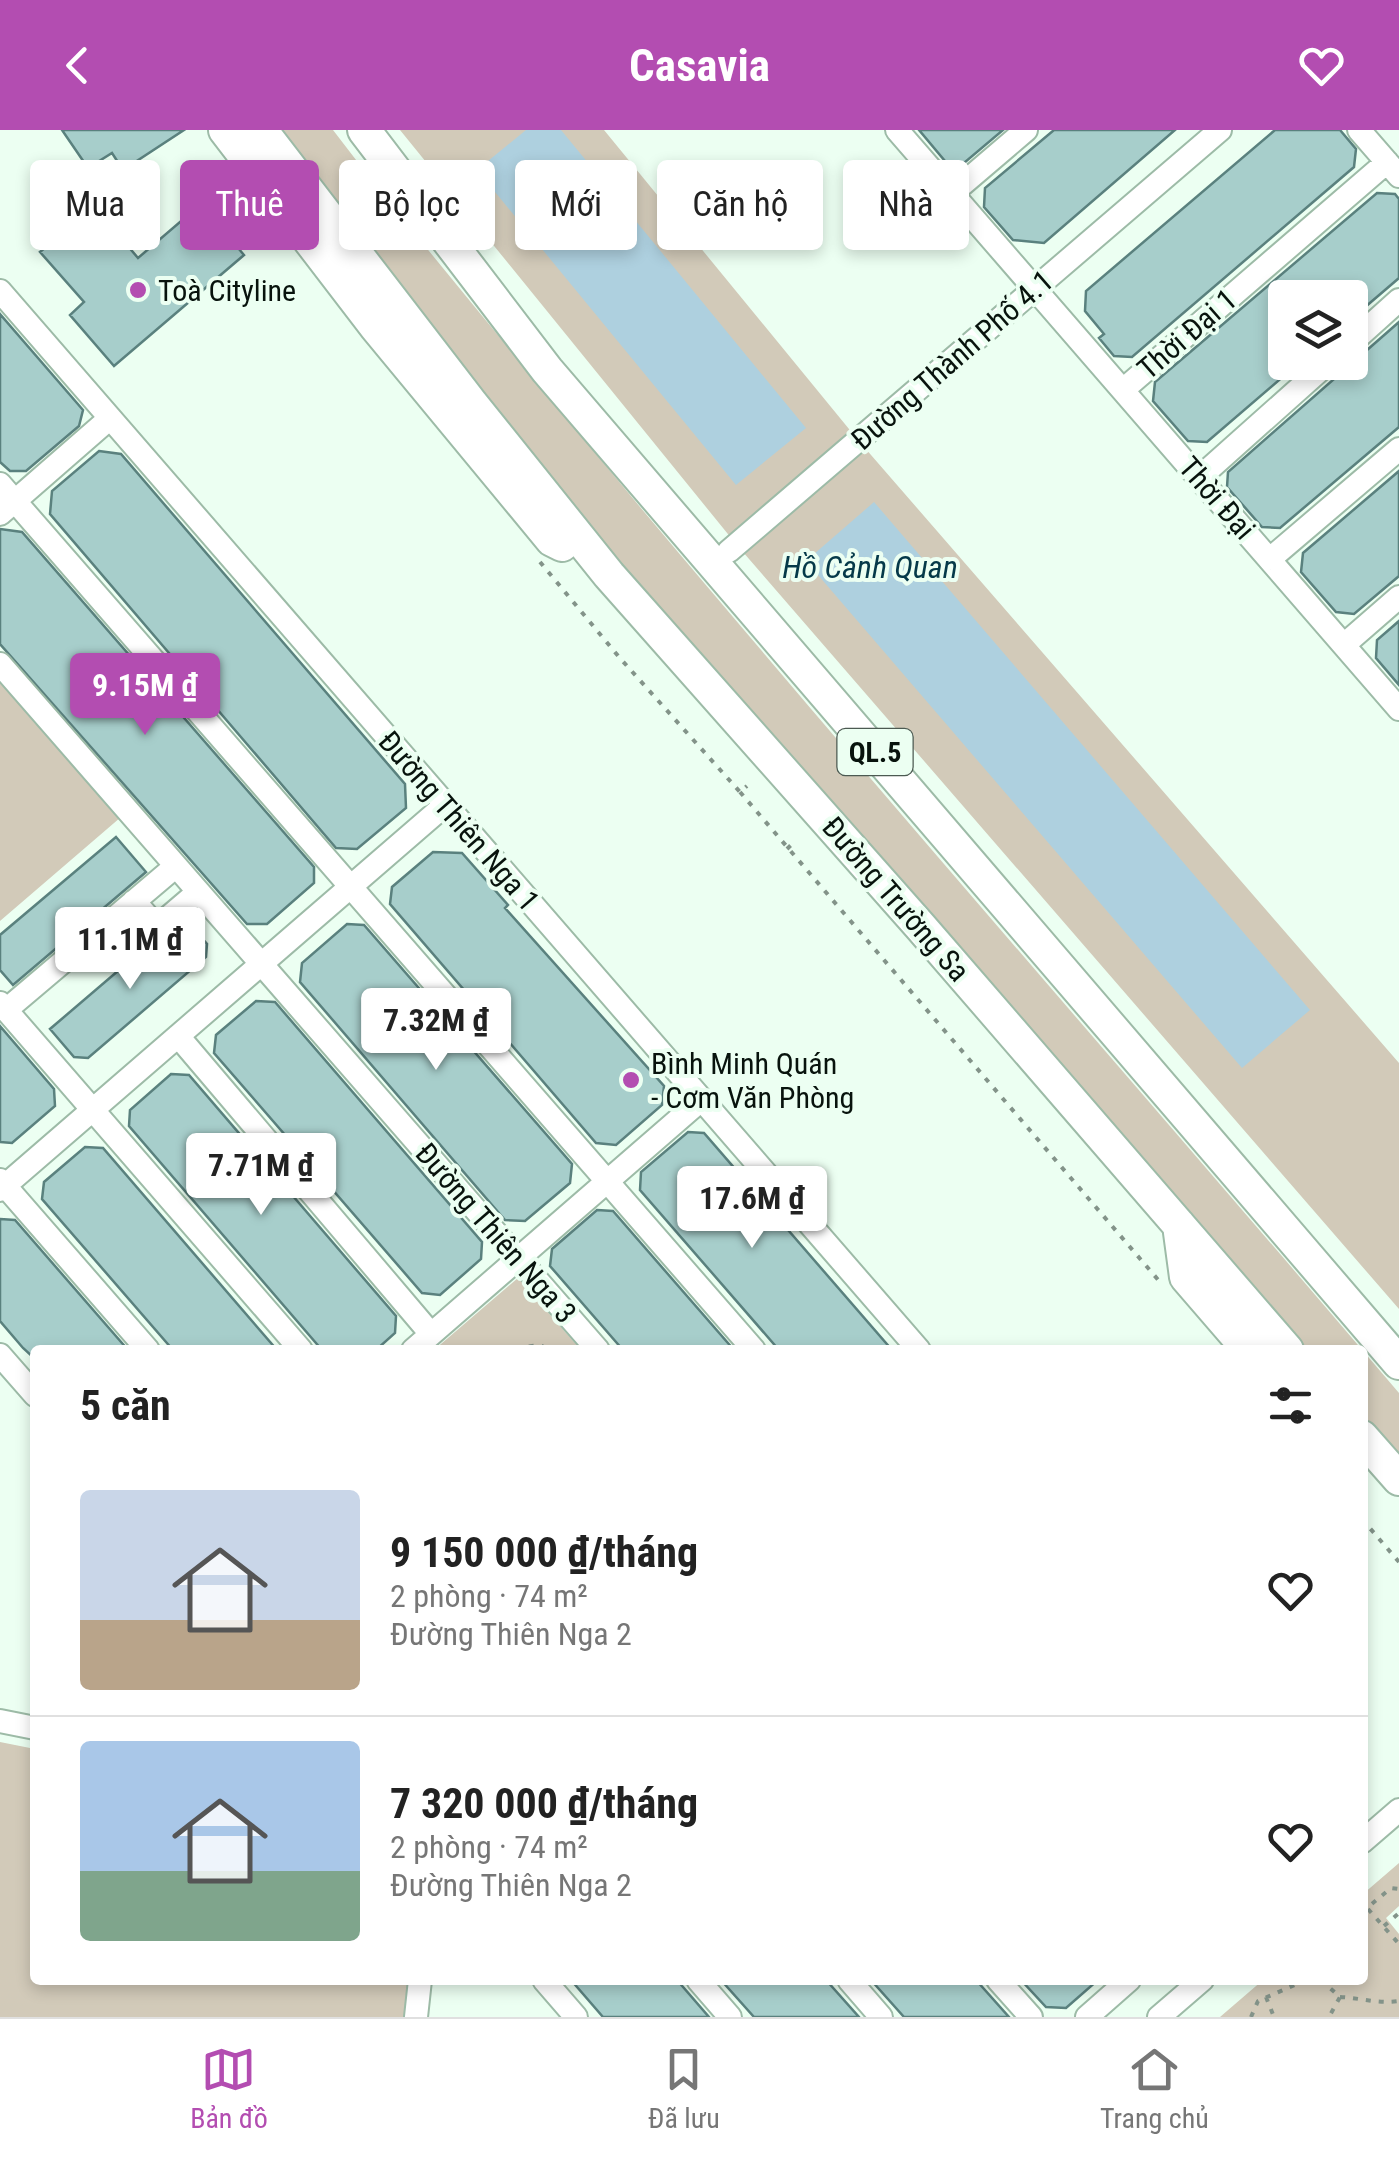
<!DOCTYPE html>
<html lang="vi">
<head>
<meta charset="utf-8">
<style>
  body { margin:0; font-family:"Roboto Condensed",sans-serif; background:#f6f6f6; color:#222; height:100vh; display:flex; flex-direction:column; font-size:38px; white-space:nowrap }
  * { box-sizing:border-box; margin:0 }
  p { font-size:32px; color:#767676 }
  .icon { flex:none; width:55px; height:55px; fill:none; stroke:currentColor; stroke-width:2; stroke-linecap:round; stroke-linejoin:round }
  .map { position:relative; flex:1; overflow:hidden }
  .drawer { position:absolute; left:30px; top:1215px; width:1338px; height:640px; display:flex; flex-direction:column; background:#fff; border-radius:10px; box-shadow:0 5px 15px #0003 }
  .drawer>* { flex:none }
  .hud { position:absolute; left:30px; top:30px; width:1340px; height:90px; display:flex; gap:20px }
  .fabs { position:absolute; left:1268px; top:150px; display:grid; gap:20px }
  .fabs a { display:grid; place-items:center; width:100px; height:100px; border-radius:10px; background:#fff; box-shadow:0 5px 15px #0003; font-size:50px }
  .price { position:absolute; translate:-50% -85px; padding:0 22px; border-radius:10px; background:#fff; color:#222; font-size:32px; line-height:65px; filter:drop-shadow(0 2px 5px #0008) }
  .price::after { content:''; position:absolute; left:50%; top:60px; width:30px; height:22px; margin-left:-15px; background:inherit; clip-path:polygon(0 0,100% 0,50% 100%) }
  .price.current { background:#b34db1; color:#fff }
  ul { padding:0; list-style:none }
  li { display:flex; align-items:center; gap:30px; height:250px; padding:0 50px }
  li+li { border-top:2px solid #e0e0e0 }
  li span { display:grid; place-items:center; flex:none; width:280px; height:200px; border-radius:10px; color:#555 }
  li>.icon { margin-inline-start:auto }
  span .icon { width:120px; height:120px; fill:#fffc; stroke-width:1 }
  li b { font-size:42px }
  h2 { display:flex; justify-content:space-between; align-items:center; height:120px; padding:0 50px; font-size:42px }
  .tag { padding:0 35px; border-radius:10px; background:#fff; box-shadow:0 5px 15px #0003; font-size:35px; line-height:90px }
  .tag.current { background:#b34db1; color:#fff }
  header { display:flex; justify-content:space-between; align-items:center; height:130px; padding:0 50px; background:#b34db1; color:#fff; font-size:45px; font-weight:700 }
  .tab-bar { display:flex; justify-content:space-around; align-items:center; height:140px; border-top:2px solid #e0e0e0; background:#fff; font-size:28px; color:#767676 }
  .tab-bar a { display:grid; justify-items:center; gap:5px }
  .tab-bar .current { color:#b34db1 }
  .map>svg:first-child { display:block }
  .green { fill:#d2cab9 }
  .water { fill:#aed0df }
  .building { fill:#a7cecb; stroke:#5a817e; stroke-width:2.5 }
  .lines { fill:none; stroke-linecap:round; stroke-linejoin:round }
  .minor-casing { stroke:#9dbba7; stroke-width:26 }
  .highway-casing { stroke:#9dbba7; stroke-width:36 }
  .path { stroke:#839389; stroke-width:4; stroke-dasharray:5 8; stroke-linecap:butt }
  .minor { stroke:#fff; stroke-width:22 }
  .highway { stroke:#fff; stroke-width:32 }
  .poi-dot { fill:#b34db1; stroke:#ecfff2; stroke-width:4 }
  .labels { text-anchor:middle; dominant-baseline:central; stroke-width:8; stroke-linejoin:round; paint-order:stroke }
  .shield { fill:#ecfff2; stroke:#4c5a52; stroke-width:2.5 }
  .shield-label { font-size:28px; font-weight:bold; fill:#08130d }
  .poi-label { font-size:30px; fill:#08130d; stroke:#ecfff2; text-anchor:start }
  .street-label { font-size:30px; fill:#08130d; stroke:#ecfff2 }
  .water-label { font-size:32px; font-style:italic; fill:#053949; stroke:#ecfff2 }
</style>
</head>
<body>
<header><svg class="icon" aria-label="back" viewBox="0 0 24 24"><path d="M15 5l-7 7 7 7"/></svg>Casavia<svg class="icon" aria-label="heart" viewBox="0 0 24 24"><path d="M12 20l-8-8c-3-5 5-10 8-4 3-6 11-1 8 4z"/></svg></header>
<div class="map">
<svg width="1399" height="1887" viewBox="0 0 1399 1887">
  <rect width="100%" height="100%" fill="#ecfff2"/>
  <path class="green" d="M277 0H333L383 65C490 195 596 326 705 454 934 725 1168 992 1399 1263V1334L1363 1291 1362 1220H1303L783 623 534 330Z
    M400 0H604L858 310 1399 933V1179L736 414Z
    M0 534 128 681 0 791Z
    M518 1148 581 1220H434Z
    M0 1612 35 1619V1850H428L423 1887H0Z
    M1399 1733V1776L1386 1788 1399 1804V1887H1220L1263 1850H1362L1363 1764Z"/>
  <path class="water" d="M526 0H561L806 298 736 355 477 40Z
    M874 372 1310 880 1242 938 806 431Z"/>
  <path class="building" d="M62 0H184L123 40 112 23 88 38Z
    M919 0H1003L964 33 945 31Z
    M1054 0H1175L1044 113 1013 110 984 77 985 58Z
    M1275 0H1340L1356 19 1354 37 1132 227 1114 226 1099 208 1104 204 1085 181 1086 161Z
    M1377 63 1395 64 1399 69V148L1350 190V168H1285V232H1300L1207 312 1188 311 1153 271 1155 252Z
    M201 74 244 125 114 236 70 185 84 172 40 122 94 76 138 128Z
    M0 184 83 280 79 296 26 341H10L0 332Z
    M1399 192V297L1280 398 1262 397 1227 357 1228 342Z
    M99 321 121 324 405 654 406 678 357 719 336 718 50 384 52 361Z
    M1399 341V446L1354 484 1336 482 1301 442 1303 423Z
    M0 399 22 402 314 737V753L267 794H247L0 514Z
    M1399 491V555L1376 528 1377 510Z
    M116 707 146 742 13 855 0 840V805Z
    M433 722 462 723 508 775 505 778 664 956 662 975 616 1015 596 1013 390 774 392 757Z
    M187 791 207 814 206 827 88 928 74 927 50 899 153 811 166 809Z
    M347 794 364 795 572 1034 570 1053 525 1091 505 1090 300 852 302 833Z
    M256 871 275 872 482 1112 481 1129 440 1165 422 1163 214 923 216 905Z
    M0 896 54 959 55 976 12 1013 0 1012Z
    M171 944 189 945 396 1186 395 1203 376 1220H322L129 996 130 980Z
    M688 1002 704 1003 892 1220H779L640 1060 641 1042Z
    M85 1017 103 1018 277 1220H173L42 1069 44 1052Z
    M597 1080 613 1081 734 1220H623L550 1136 552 1119Z
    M0 1089 15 1090 128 1220H35V1229L23 1218 0 1191Z
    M571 1850H677L709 1887H603Z
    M721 1850H826L859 1887H754Z
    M871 1850H976L1009 1887H904Z
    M1021 1850H1098L1066 1878 1046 1877Z"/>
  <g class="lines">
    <g class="minor-casing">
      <path id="minor" d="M897 0 1399 579
        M1359 0 1399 46
        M951 64 1026 0
        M0 161 919 1220
        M1350 214 1399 170
        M1124 259 1387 32
        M1199 348 1329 232
        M0 354 754 1220
        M0 384 109 289
        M729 421 1220 0
        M1270 429 1399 319
        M1345 514 1399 467
        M0 534 598 1220
        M134 771 157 797 198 762
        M0 873 301 1220
        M6 880 176 736
        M178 906 431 1204
        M0 1050 148 1220
        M0 1060 445 675
        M413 1220 701 970
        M0 1225 35 1265
        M0 1591 35 1598
        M1362 1712 1399 1680
        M544 1850 576 1887
        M698 1850 730 1887
        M849 1850 881 1887
        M998 1850 1031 1887
        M416 1887 420 1850
        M1087 1887 1129 1850
        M1159 1887 1202 1850"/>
    </g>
    <g class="highway-casing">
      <path id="highway" d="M225 0 376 197 552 410 562 415
        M261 0 471 273 609 445 920 796 1287 1220
        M364 0 547 240 1399 1233
        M1179 1095 1186 1147 1249 1220
        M1362 1307 1399 1349"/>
    </g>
    <path class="path" d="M540 432 619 527 740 662 747 656
      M740 662 1160 1152
      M787 719 795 711
      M503 1220 540 1215 550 1220
      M1362 1389 1399 1432
      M1368 1779 1399 1814
      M1362 1782 1391 1758 1399 1759
      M1384 1796 1399 1783
      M1321 1850 1340 1867 1329 1887
      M1266 1867 1274 1887
      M1340 1867C1361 1868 1378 1874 1399 1871
      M1251 1887 1258 1871 1306 1850"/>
    <use href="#minor" class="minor"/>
    <use href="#highway" class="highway"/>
  </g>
  <g class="poi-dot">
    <circle cx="138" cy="160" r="10"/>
    <circle cx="631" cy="950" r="10"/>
  </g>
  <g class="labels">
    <rect class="shield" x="837.5" y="599" width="75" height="46" rx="8"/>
    <g class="shield-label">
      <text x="875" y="622">QL.5</text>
    </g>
    <g class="poi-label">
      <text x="158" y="160">Toà Cityline</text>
      <text x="651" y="933">Bình Minh Quán<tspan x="651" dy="34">- Cơm Văn Phòng</tspan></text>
    </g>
    <g class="street-label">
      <text transform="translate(1187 204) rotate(-41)">Thời Đại 1</text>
      <text transform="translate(952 230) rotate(-41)">Đường Thành Phố 4.1</text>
      <text transform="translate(1217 368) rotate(49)">Thời Đại</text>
      <text transform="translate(459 691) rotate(49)">Đường Thiên Nga 1</text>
      <text transform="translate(896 769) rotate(49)">Đường Trường Sa</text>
      <text transform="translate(496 1103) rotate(49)">Đường Thiên Nga 3</text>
    </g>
    <g class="water-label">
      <text x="870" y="437">Hồ Cảnh Quan</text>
    </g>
  </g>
</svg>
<div class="fabs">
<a><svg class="icon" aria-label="layers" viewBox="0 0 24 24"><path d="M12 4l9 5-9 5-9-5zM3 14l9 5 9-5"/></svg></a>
</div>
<b class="price current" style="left:145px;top:608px">9.15M ₫</b>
<b class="price" style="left:130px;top:862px">11.1M ₫</b>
<b class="price" style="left:436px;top:943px">7.32M ₫</b>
<b class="price" style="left:261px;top:1088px">7.71M ₫</b>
<b class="price" style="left:752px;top:1121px">17.6M ₫</b>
<div class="hud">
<a class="tag">Mua</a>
<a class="tag current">Thuê</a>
<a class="tag">Bộ lọc</a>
<a class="tag">Mới</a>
<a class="tag">Căn hộ</a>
<a class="tag">Nhà</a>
</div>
<section class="drawer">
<h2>5 căn<svg class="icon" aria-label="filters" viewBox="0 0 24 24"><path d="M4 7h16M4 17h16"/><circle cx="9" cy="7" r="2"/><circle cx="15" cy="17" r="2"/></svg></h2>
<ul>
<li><span style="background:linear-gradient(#c9d6e8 65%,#b9a48a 0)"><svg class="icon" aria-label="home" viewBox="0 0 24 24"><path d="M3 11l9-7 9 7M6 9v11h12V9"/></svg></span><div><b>9 150 000 ₫/tháng</b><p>2 phòng · 74 m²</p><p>Đường Thiên Nga 2</p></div><svg class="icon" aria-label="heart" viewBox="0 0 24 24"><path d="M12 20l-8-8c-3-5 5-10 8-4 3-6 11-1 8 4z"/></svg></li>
<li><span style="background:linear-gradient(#a9c7e8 65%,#7fa58c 0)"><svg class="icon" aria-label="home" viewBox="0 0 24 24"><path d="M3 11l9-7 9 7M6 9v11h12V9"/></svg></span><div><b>7 320 000 ₫/tháng</b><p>2 phòng · 74 m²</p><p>Đường Thiên Nga 2</p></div><svg class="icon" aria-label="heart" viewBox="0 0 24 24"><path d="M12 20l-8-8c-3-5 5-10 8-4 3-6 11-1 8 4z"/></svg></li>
</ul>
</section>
</div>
<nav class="tab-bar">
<a class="current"><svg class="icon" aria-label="map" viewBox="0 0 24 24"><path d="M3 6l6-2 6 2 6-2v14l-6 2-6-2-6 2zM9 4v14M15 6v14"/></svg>Bản đồ</a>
<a><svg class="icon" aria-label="saved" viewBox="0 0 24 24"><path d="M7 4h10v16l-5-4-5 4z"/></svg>Đã lưu</a>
<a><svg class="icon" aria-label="home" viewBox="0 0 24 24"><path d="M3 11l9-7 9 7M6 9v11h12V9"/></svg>Trang chủ</a>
</nav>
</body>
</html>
